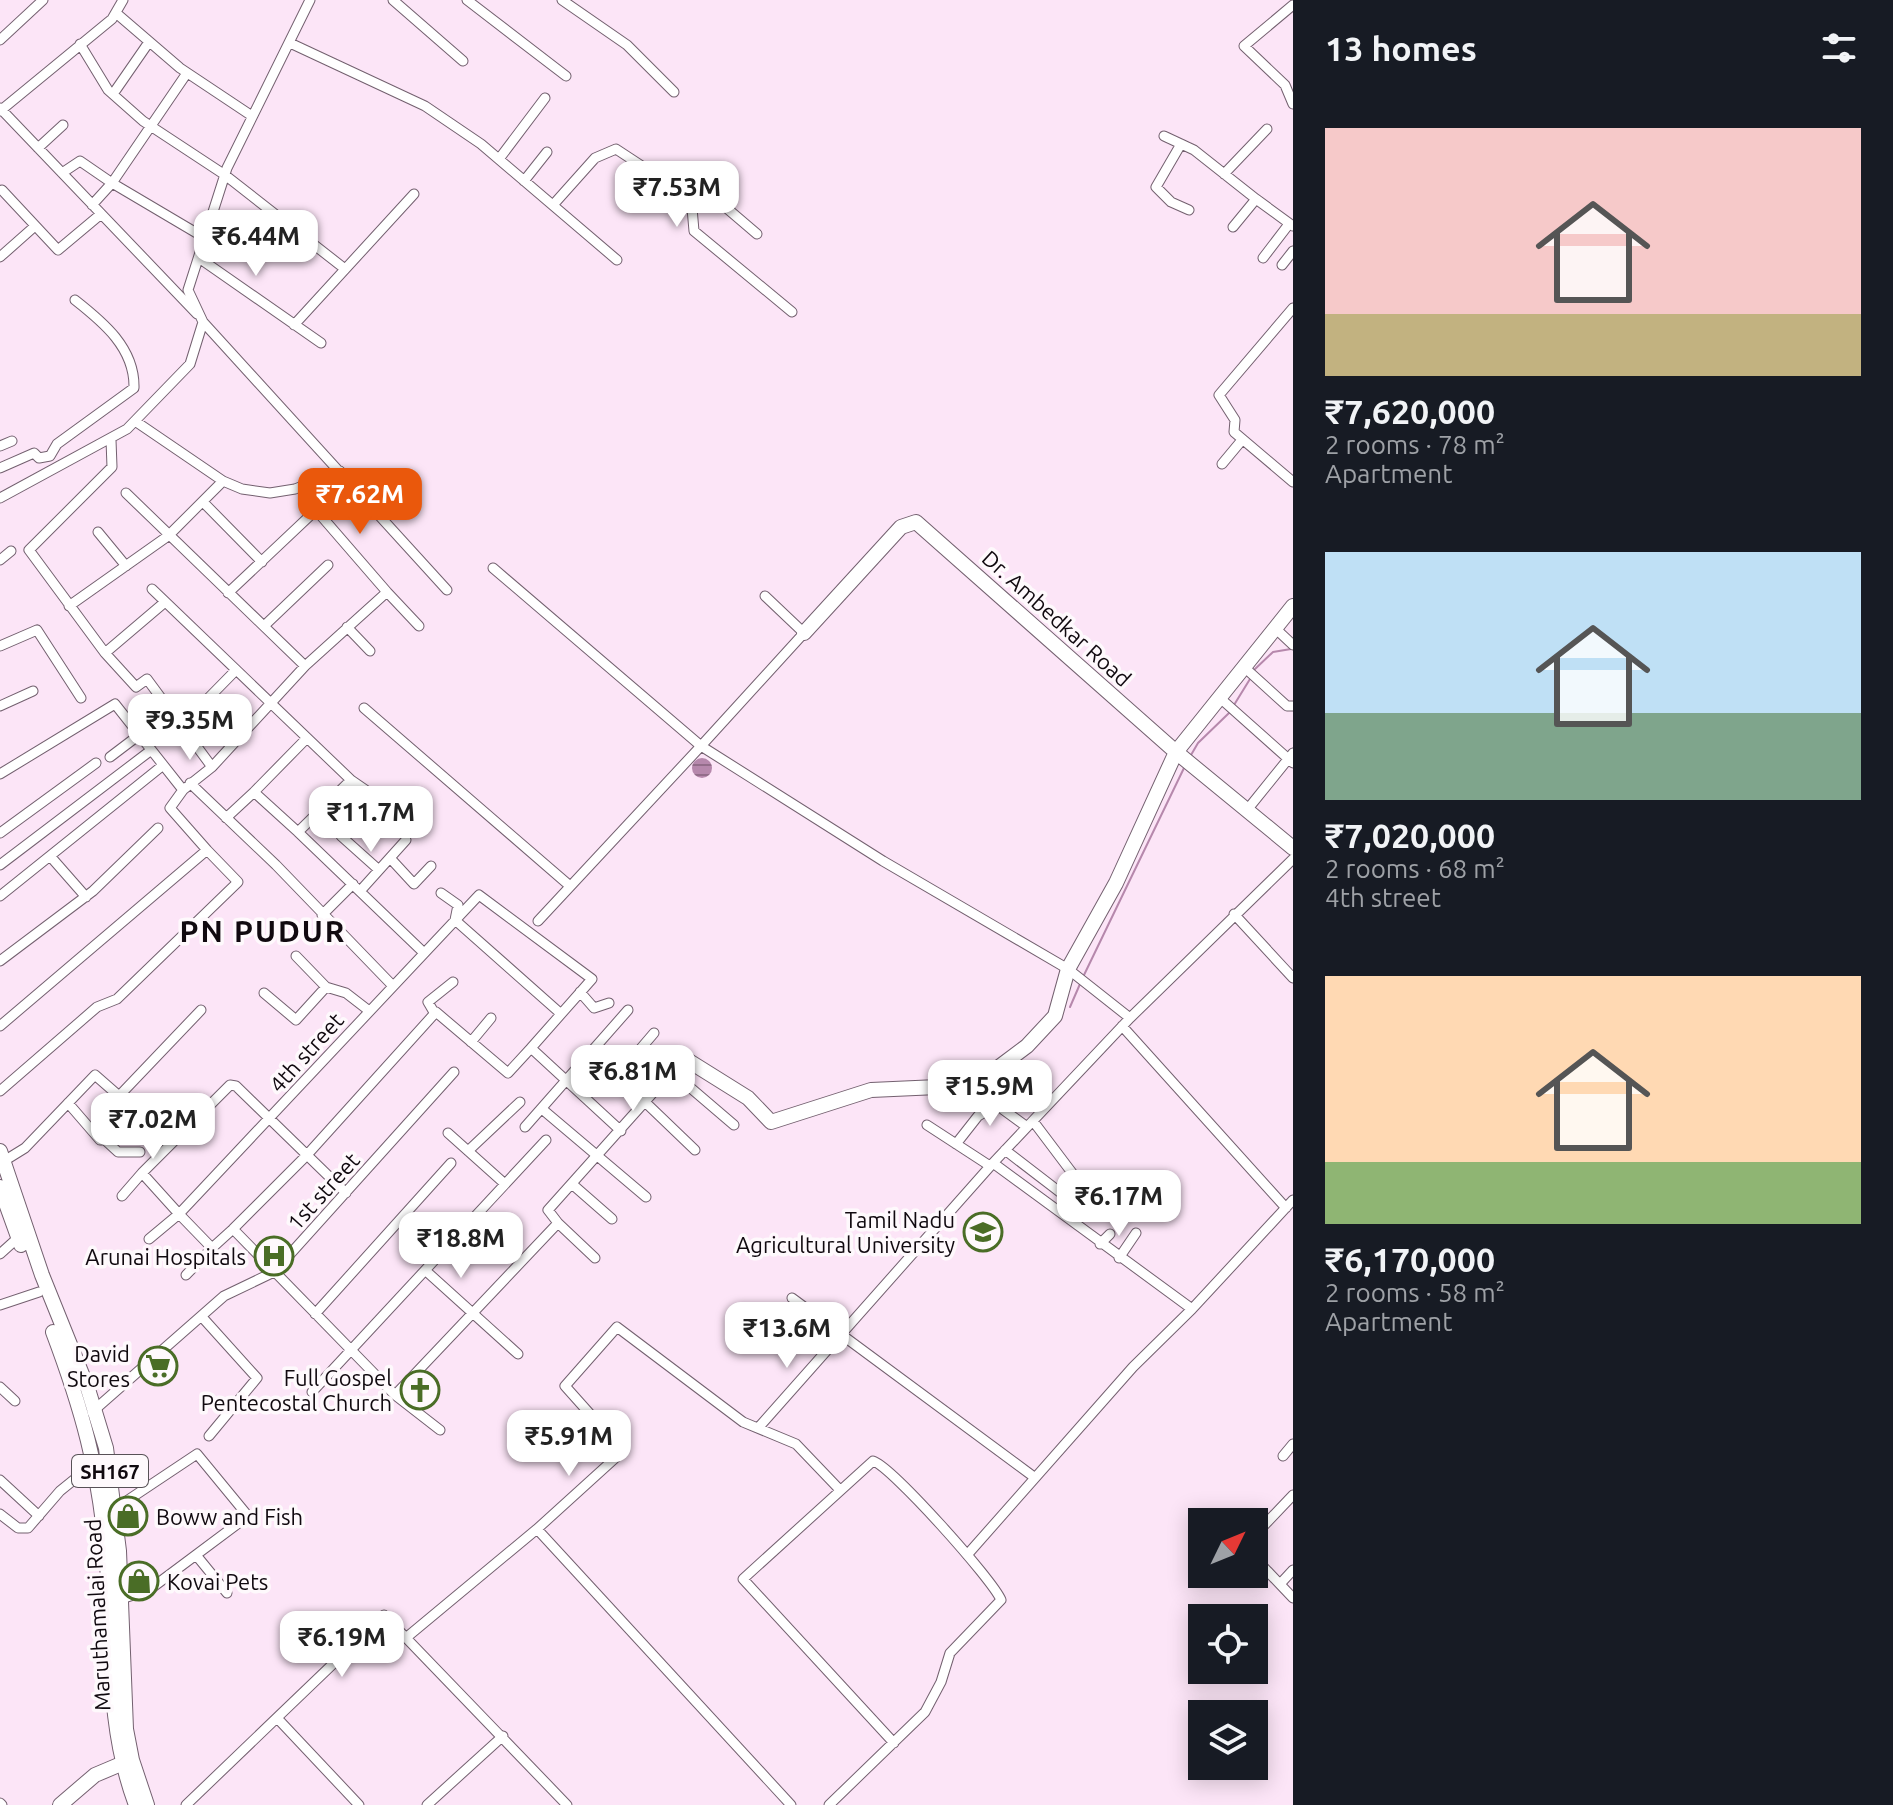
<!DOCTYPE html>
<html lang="en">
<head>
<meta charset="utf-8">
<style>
  body { margin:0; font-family:Ubuntu,sans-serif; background:#242831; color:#f1f3f6; height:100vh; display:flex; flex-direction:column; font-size:30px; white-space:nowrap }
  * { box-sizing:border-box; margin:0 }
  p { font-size:26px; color:#9ea1a6 }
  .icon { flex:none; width:44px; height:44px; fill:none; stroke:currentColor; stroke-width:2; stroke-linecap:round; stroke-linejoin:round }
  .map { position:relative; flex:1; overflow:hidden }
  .panel { display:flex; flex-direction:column; background:#171b24; width:600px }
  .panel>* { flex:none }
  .needle { width:52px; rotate:47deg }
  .buttons { position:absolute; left:1188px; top:1508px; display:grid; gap:16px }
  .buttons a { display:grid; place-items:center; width:80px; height:80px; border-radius:0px; background:#171b24; box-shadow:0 4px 20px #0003; font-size:40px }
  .price { position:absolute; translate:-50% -68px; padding:0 18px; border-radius:16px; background:#fff; color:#222; font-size:26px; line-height:52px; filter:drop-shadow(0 2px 4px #0008) }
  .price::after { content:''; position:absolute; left:50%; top:48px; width:24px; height:18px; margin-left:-12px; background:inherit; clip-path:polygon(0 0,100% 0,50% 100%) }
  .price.on { background:#ea580c; color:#fff }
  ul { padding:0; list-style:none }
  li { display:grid; align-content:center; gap:16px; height:424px; padding:0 32px }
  li span { display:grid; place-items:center; height:248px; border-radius:0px; color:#555 }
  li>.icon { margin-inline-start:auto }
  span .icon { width:144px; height:144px; fill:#fffc; stroke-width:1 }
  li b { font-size:34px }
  h2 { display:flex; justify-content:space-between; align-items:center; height:96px; padding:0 32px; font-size:34px }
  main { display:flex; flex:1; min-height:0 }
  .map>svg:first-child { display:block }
  .water { fill:url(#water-rules) }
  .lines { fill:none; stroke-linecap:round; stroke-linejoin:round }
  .stream { stroke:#b688ac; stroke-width:2 }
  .street-casing { stroke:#73606f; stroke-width:11 }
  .secondary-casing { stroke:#73606f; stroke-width:16 }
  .primary-casing { stroke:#73606f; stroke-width:16 }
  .street { stroke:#fff; stroke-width:9 }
  .secondary { stroke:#fff; stroke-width:14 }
  .primary { stroke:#fff; stroke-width:14 }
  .labels { text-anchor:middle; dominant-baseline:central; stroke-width:7; stroke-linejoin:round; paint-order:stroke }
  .shield { fill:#fef9fc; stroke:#575156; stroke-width:2 }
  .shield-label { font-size:20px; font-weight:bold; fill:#10090f }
  .street-label { font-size:22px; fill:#10090f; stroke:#fef9fc }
  .poi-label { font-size:22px; fill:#10090f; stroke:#fef9fc; text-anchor:end }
  .district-label { font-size:30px; font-weight:bold; letter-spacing:2px; fill:#10090f; stroke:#fef9fc }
</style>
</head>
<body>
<main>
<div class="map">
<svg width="1293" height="1805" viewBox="0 0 1293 1805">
  <defs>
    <pattern id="water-rules" width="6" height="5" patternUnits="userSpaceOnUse" patternTransform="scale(2)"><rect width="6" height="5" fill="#b688ac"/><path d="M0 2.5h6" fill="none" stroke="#936d8a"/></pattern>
  </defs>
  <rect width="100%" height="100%" fill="#fce5f7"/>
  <path class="water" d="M692 768a10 10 0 1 1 20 0a10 10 0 1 1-20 0Z"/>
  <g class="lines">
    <path class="stream" d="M1254 670 1273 652 1291 649
      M1234 705 1250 679
      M1191 755 1198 743 1229 713
      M1084 975 1184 768
      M1070 1007 1080 984"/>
    <g class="street-casing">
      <path id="street" d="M393 0 463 61
        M467 0 566 76
        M562 0 627 45 674 92
        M1293 5 1244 46 1285 85 1293 104
        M116 13 180 68 252 116
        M0 40 43 0
        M290 43 425 106 481 144 617 260
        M80 44 108 90 143 121 225 175 345 269
        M187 73 112 183 205 238
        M113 94 149 42
        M0 108 197 314
        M0 111 112 19 123 0
        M1164 136 1194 150 1256 199
        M1181 144 1156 187 1171 202 1189 210
        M38 148 63 125
        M499 159 545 98
        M62 173 80 161 112 183 92 205
        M1224 174 1267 129
        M524 181 547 152
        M2 190 58 250 101 214
        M553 205 595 158 616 149 651 172 692 208
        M1233 227 1256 199 1293 226
        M757 234 709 193 692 208 694 231 792 312
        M0 257 35 226
        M199 258 321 343
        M1263 258 1289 224
        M1282 265 1293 251
        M1293 308 1219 395 1235 420 1234 432 1293 482
        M203 322 447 590
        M294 325 414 194
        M135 421 223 481 242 489 270 493 295 489 340 471
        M111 440 112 467 29 550 105 653 136 687 147 679 212 767
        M0 446 12 441
        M1222 464 1242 440
        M0 468 34 453 39 458 50 456 57 444 134 388C135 348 103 322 75 300
        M0 498 127 429 190 364 203 322 188 290 227 168 310 0
        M203 502 262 562
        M98 532 126 566
        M0 560 11 551
        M493 568 701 746 538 921
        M152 589 351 780 298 832 423 952
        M387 592 419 626
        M228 593 316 510 387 592 305 666
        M765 596 804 633 701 746 883 861 1068 969 1130 1018 993 1163 1192 1309 1133 1367 967 1555
        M69 606 168 536 223 481
        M264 626 328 565
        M347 627 370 651
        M1276 629 1293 645
        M0 646 37 630 81 698
        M105 653 165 602
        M1244 667 1287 706H1293
        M1220 698 1293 763
        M0 706 33 691
        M364 708 570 886
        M181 726 236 670
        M110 757 139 735
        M0 774 115 704 183 790
        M351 780 380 800
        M190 783 276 865 392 985
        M1247 810 1293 753
        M226 818 254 792
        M298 832 254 792 306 739
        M0 833 96 763
        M341 836 379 870
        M50 856 86 897
        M390 858 414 884 431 866
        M0 865 150 751
        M361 890 406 840
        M441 893 458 905 455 920 560 1013
        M0 896 162 766
        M1234 914 1293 978
        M322 915 353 884
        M296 956 326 987 346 993 368 1010
        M0 961 93 891 158 828
        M580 992 594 1008 609 1003
        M264 993 296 1020 326 987
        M435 1014 428 1002 453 982
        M1130 1018 1293 859
        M0 1026 207 850 170 808 183 790 212 767 305 666 126 493
        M1122 1026 1286 1208
        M471 1042 491 1018
        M594 1053 695 1150
        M672 1072 734 1125
        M619 1074 654 1033
        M0 1091 97 1007 117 999 238 882 207 850
        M68 1103 100 1140H105L118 1152H140
        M542 1109 646 1197
        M1033 1121 1088 1194
        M927 1125 990 1166
        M525 1127 628 1010
        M448 1133 505 1184
        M956 1144 978 1116 997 1105 1027 1127
        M1005 1150 1074 1203
        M468 1151 520 1102
        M4 1161 25 1148 95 1075 119 1096 201 1010
        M142 1173 230 1085 236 1086 346 1193
        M572 1184 612 1219
        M122 1196 142 1173 179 1214 149 1239
        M558 1223 595 1258
        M233 1229 212 1248 179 1214 479 895 592 979 531 1048
        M1100 1244 1110 1234
        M0 1254 21 1235
        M1119 1258 1136 1233
        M426 1271 518 1354
        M186 1275 212 1248
        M792 1298 1034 1477
        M0 1305 39 1292
        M1192 1309 1293 1200
        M315 1314 451 1163
        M202 1317 257 1378 209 1436
        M0 1387 15 1401
        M312 1392 546 1140
        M395 1395 558 1223 548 1210 684 1058
        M92 1412 224 1296 274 1272 454 1072
        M759 1427 993 1163
        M440 1430 395 1395 233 1229 306 1156 436 1012 508 1073 531 1048 621 1131
        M1283 1456 1293 1444
        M0 1480 39 1516
        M113 1510 197 1454 248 1516 149 1590 121 1599
        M0 1514 18 1528H28L60 1491 86 1470 97 1471
        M537 1529 623 1451 565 1386 617 1327 743 1422 796 1444 840 1490
        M1254 1536 1293 1495
        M196 1555 227 1593
        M1254 1557 1293 1598
        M1280 1584 1293 1570
        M407 1637 537 1529 791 1805
        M278 1719 359 1805
        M0 1803 2 1805
        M186 1805 384 1615 567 1805
        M427 1805 503 1736
        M829 1805 925 1712 941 1682 950 1653 1001 1600C993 1580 891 1466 873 1461L743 1579 894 1743"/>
    </g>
    <g class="secondary-casing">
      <path id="secondary" d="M804 633 901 527 916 522 1176 752 1293 848
        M684 1058 748 1098 771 1122 871 1090 960 1086 991 1073 1027 1046 1055 1016 1068 969 1116 883 1176 752 1293 606
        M60 1805 95 1775 121 1764"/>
    </g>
    <g class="primary-casing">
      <path id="primary" d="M0 1151 42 1275 88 1389 106 1448 119 1551 126 1729 132 1760 147 1805
        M0 1187 21 1245
        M53 1332C82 1409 99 1470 106 1551 114 1640 104 1720 136 1805"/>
    </g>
    <use href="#street" class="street"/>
    <use href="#secondary" class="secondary"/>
    <use href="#primary" class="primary"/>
  </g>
  <defs>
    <g id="university-ring" transform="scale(2)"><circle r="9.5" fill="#fef9fc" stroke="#4a6d26" stroke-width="1.5"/><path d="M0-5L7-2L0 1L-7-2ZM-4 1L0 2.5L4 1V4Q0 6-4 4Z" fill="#4a6d26"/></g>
    <g id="hospital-ring" transform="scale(2)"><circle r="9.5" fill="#fef9fc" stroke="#4a6d26" stroke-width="1.5"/><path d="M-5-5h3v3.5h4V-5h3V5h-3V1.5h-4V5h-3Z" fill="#4a6d26"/></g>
    <g id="supermarket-ring" transform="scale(2)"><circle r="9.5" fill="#fef9fc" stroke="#4a6d26" stroke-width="1.5"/><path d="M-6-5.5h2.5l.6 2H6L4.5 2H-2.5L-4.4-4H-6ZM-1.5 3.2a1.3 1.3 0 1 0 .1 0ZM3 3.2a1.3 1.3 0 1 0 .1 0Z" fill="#4a6d26"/></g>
    <g id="church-ring" transform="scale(2)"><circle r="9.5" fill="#fef9fc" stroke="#4a6d26" stroke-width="1.5"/><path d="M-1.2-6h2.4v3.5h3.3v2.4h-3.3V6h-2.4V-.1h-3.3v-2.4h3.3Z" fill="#4a6d26"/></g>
    <g id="shop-ring" transform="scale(2)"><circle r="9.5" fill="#fef9fc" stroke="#4a6d26" stroke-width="1.5"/><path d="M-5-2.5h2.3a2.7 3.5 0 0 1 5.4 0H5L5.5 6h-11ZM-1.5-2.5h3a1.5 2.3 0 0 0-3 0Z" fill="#4a6d26"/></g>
  </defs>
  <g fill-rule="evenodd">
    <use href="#university-ring" x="983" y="1232"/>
    <use href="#hospital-ring" x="274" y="1256"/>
    <use href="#supermarket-ring" x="158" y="1366"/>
    <use href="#church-ring" x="420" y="1390"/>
    <use href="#shop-ring" x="128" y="1516"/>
    <use href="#shop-ring" x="139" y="1581"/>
  </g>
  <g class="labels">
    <rect class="shield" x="72" y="1455" width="76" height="32" rx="6"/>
    <g class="shield-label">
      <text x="110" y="1471">SH167</text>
    </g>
    <g class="street-label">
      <text transform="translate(1057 618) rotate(42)">Dr. Ambedkar Road</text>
      <text transform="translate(306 1052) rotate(-48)">4th street</text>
      <text transform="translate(323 1191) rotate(-48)">1st street</text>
      <text transform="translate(97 1615) rotate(-93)">Maruthamalai Road</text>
    </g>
    <g class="poi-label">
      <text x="955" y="1219">Tamil Nadu<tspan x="955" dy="25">Agricultural University</tspan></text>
      <text x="246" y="1256">Arunai Hospitals</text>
      <text x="130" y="1353">David<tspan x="130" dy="25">Stores</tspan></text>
      <text x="392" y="1377">Full Gospel<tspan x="392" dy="25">Pentecostal Church</tspan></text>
      <text x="156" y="1516" text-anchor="start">Boww and Fish</text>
      <text x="167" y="1581" text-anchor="start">Kovai Pets</text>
    </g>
    <g class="district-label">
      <text x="263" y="931">PN PUDUR</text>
    </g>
  </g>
</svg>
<div class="buttons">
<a><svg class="needle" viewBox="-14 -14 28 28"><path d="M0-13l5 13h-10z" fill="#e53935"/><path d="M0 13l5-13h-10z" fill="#9ea1a6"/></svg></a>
<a><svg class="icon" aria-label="locate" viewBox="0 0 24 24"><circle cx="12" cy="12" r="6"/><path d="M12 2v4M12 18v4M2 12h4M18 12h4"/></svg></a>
<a><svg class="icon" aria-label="layers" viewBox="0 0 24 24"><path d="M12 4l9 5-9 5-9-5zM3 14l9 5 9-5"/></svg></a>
</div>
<b class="price" style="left:677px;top:229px">₹7.53M</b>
<b class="price" style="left:256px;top:278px">₹6.44M</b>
<b class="price on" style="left:360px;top:536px">₹7.62M</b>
<b class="price" style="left:190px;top:762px">₹9.35M</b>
<b class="price" style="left:371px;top:854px">₹11.7M</b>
<b class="price" style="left:633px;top:1113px">₹6.81M</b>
<b class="price" style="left:990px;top:1128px">₹15.9M</b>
<b class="price" style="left:153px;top:1161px">₹7.02M</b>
<b class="price" style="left:1119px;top:1238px">₹6.17M</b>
<b class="price" style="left:461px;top:1280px">₹18.8M</b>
<b class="price" style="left:787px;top:1370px">₹13.6M</b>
<b class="price" style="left:569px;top:1478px">₹5.91M</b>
<b class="price" style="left:342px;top:1679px">₹6.19M</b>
</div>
<section class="panel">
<h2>13 homes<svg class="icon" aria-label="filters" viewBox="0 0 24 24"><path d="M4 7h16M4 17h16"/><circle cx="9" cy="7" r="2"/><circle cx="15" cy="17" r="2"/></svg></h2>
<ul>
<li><span style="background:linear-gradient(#f6c9c9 75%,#c2b280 0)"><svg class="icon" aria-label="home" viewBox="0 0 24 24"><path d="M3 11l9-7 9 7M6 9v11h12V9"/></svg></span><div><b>₹7,620,000</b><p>2 rooms · 78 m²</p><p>Apartment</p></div></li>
<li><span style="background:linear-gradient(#bfe0f5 65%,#7fa58c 0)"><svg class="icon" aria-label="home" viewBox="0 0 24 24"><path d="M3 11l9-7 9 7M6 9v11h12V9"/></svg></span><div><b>₹7,020,000</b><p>2 rooms · 68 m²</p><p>4th street</p></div></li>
<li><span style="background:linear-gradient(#ffd9b3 75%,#8fb573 0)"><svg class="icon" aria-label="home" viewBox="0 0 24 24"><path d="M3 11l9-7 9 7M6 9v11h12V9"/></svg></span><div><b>₹6,170,000</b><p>2 rooms · 58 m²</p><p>Apartment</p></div></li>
</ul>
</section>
</main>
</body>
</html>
